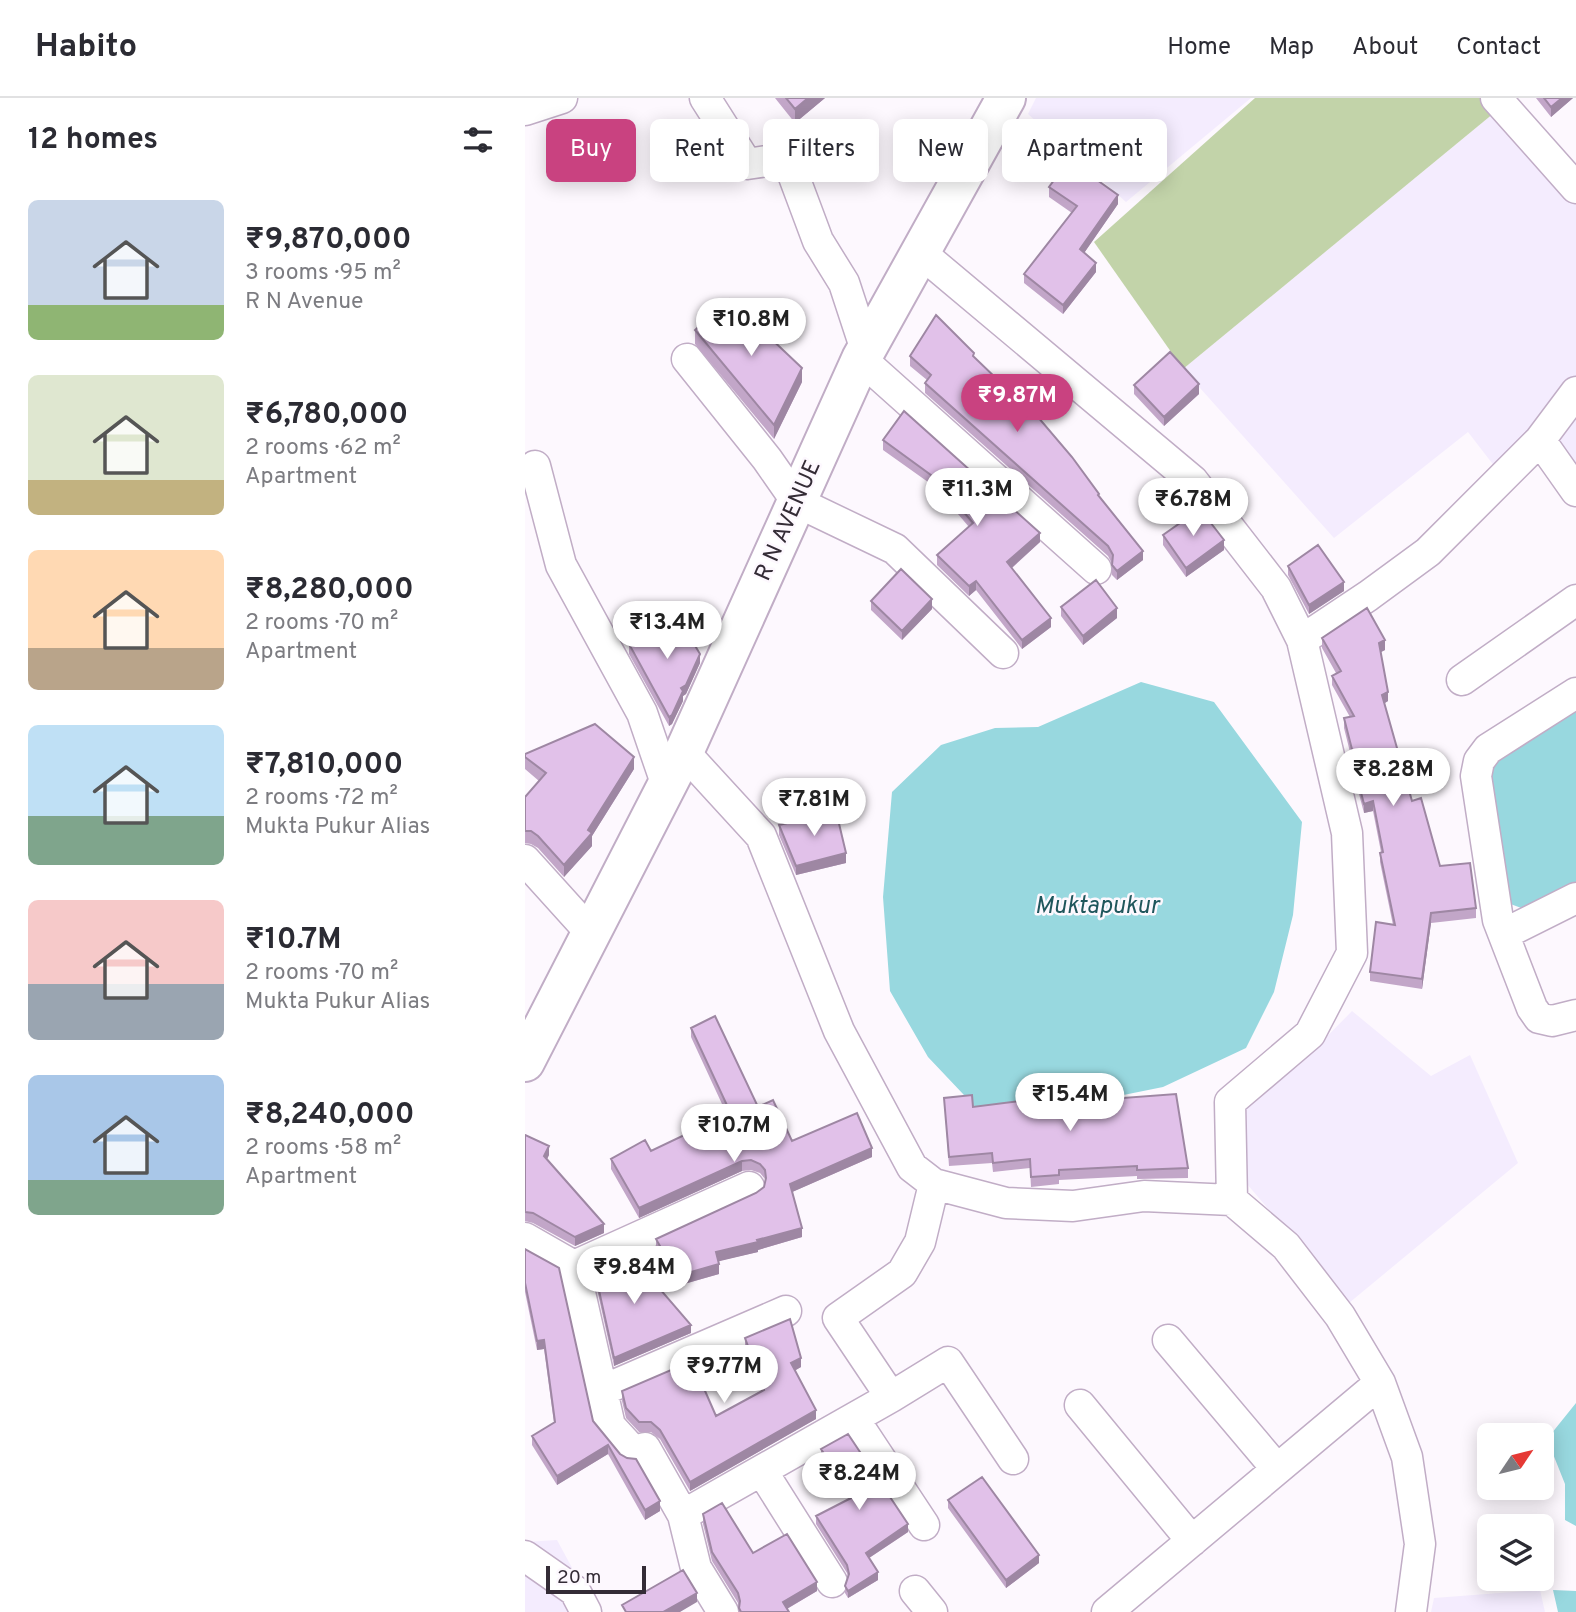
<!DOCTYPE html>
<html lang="en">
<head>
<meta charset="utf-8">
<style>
  body { margin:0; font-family:Overpass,sans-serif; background:#f7f7f7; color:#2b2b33; height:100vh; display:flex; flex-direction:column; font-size:26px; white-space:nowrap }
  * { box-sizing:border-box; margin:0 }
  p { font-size:23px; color:#7c7c81 }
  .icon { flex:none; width:38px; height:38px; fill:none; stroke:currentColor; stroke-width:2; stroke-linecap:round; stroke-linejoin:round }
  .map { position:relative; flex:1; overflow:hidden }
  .panel { display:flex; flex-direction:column; background:#fff; width:525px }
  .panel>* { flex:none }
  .top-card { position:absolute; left:21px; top:21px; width:665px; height:63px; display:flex; gap:14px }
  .needle { width:46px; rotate:55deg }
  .fabs { position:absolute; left:952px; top:1325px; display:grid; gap:14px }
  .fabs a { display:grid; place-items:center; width:77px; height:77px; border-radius:10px; background:#fff; box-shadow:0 4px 18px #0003; font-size:35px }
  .scale { position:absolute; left:21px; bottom:18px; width:100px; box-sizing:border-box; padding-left:7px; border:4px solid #342c36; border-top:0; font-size:19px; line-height:24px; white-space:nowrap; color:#342c36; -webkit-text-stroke:5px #fdf8fe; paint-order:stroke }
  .price { position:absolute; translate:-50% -60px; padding:0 16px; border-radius:24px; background:#fff; color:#222; font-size:23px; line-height:46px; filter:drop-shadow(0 2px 4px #0008) }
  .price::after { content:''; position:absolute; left:50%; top:42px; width:21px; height:16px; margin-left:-10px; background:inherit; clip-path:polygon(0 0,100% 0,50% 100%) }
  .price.selected { background:#c94280; color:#fff }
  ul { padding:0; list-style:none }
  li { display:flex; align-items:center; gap:21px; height:175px; padding:0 28px }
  li span { display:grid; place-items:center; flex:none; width:196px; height:140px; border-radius:10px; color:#555 }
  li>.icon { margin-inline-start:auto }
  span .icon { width:84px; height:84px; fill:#fffc; stroke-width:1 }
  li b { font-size:30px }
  h2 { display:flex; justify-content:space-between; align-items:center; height:84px; padding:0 28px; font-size:30px }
  .pill { padding:0 24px; border-radius:10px; background:#fff; box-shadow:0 4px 18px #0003; font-size:24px; line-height:63px }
  .pill.selected { background:#c94280; color:#fff }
  header { display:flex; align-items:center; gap:42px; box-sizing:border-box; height:98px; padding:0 35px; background:#fff; border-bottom:2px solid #e1e1e2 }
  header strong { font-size:33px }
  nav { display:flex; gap:38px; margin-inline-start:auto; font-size:24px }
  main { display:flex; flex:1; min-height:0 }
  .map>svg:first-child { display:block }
  .industrial { fill:#f4ecfe }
  .green { fill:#c2d3a9 }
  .water { fill:#98d8df }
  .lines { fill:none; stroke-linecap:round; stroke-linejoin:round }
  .minor-casing { stroke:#c1adc6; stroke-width:33 }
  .primary-casing { stroke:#c1adc6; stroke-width:42 }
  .minor { stroke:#fff; stroke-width:30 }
  .primary { stroke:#fff; stroke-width:38 }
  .wall { fill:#c2a6c8 }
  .shaded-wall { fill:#9e87a3 }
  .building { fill:#e1c1e9; stroke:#9e87a3; stroke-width:2 }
  .labels { text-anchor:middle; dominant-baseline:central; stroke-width:5; stroke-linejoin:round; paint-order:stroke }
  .street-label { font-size:23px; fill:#342c36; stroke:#fdf8fe }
  .water-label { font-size:24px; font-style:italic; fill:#1f565c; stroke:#fdf8fe }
</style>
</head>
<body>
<header>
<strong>Habito</strong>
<nav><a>Home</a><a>Map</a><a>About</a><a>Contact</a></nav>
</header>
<main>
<section class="panel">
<h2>12 homes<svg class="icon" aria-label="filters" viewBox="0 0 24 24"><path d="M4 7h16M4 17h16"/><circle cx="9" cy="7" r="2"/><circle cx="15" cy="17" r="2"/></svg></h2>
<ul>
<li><span style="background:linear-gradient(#c9d6e8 75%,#8fb573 0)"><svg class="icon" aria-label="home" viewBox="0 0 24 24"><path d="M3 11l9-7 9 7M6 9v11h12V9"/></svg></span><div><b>₹9,870,000</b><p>3 rooms · 95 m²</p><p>R N Avenue</p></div></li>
<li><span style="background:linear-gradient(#dfe7d0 75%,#c2b280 0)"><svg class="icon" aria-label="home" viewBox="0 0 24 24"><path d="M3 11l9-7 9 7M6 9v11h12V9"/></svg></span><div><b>₹6,780,000</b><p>2 rooms · 62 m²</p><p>Apartment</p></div></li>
<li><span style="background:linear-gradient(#ffd9b3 70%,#b9a48a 0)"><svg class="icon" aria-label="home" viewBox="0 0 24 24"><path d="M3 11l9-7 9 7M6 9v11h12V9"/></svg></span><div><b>₹8,280,000</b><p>2 rooms · 70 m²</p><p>Apartment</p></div></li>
<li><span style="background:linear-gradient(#bfe0f5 65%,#7fa58c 0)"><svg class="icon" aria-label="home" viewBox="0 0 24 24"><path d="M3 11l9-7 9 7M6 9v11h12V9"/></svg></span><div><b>₹7,810,000</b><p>2 rooms · 72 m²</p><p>Mukta Pukur Alias</p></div></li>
<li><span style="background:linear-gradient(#f6c9c9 60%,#9aa5b1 0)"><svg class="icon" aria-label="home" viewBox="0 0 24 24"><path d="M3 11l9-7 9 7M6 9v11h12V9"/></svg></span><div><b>₹10.7M</b><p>2 rooms · 70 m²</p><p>Mukta Pukur Alias</p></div></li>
<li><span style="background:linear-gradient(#a9c7e8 75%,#7fa58c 0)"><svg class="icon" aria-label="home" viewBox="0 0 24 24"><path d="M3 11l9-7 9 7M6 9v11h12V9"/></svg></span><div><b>₹8,240,000</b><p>2 rooms · 58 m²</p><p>Apartment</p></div></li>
</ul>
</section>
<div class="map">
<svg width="1051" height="1514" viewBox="0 0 1051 1514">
  <rect width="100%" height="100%" fill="#fdf8fe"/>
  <path class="industrial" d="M511 0H726L601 104 503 16Z
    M956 0 1051 104V373L1014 332 970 369 943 334 809 440 658 271 969 15Z
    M827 913 906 978 945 957 993 1065 824 1205 716 1079V1008L773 968Z
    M32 1442 71 1514H0V1444Z
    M1015 1492 1020 1514H906L909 1500Z"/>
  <path class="green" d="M730 0H956L969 15 658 271 569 144Z"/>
  <path class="water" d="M616 584 689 604 777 724 768 817 749 894 721 950 638 989 544 1008 456 1015 403 959 365 893 358 799 367 694 416 647 470 630 513 629Z
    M1051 587V790L1007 814 972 801 957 646Z
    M1051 1305V1428L1040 1422V1386L1022 1341Z
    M1028 1492 1051 1493V1514H1033Z"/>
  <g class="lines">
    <g class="minor-casing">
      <path id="minor" d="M180 0 222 66 262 60 293 143 319 185 341 252
        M971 0 1051 90
        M0 12 37 0
        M396 155 668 383 751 490 777 542 822 735 827 855 785 936 705 1004 707 1102
        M162 261 242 361 272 404 370 451 478 555
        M336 261 571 471
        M1051 294 1015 342 1051 393
        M10 368 36 467 117 615 142 688
        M777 542 843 498 903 454 1015 342
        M937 582 1051 502
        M1051 595 963 651 954 663 951 678 973 822 1007 910 1014 920 1027 923 1051 917
        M159 654 236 738 314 933 387 1069 409 1086 481 1105 548 1108 619 1098 707 1102 761 1148 815 1218 855 1285 882 1359 895 1446 886 1514
        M0 762 66 835
        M979 836 1051 800
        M0 1140 49 1168 85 1328 108 1353 120 1350 158 1417 171 1470 198 1514
        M49 1168 224 1089
        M643 1242 752 1371
        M76 1293 261 1213
        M366 1299 423 1264 488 1361
        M555 1307 667 1443
        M329 1321 399 1427
        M237 1373 307 1484
        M158 1417 366 1299 313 1220 377 1175 395 1144 409 1086
        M0 1458 50 1493 61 1514
        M390 1493 407 1514
        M582 1514 855 1285"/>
    </g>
    <g class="primary-casing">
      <path id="primary" d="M0 964 159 654 336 261 481 0"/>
    </g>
    <use href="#minor" class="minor"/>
    <use href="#primary" class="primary"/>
  </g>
  <path class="wall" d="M250 0H300L270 25Z
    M1011 0H1048L1026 19Z
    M524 89 593 106 559 155 571 174 538 216 499 185V176L547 115 524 99Z
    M170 232 277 284 249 341 170 246Z
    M385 258 449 259 574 399 618 462 592 482 587 477V466L583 458 400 295V285L402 282 385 268Z
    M609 287 674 296 639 328 609 296Z
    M358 342 515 444 487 470 526 529 497 551 451 492 444 498 412 467V457L444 429 410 389 358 352Z
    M638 437 699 452 661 479 638 447Z
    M763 468 819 493 784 516 763 477Z
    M346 503 407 511 377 542 346 512Z
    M536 509 592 520 558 547 536 518Z
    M797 540 860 552 856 554 863 603 859 605 887 703 915 768 951 810V820L906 825 897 891 845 883V874L868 827 855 764V755L856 754 848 713 839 715 829 677V670L819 630V620L825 619 807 587V578L811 575 797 550Z
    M104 546 175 565 161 596 158 598V603L147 626 144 628 104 556Z
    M0 656 109 671 67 738V748L39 779 13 750 6 746 0 745V699L14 683 0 671Z
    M254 727 321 765 271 777 254 737Z
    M166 930 233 1009 267 1043 347 1059 267 1094 277 1139 233 1152V1154L193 1163 194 1176 152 1188 131 1150V1141L231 1095 239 1089 240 1084V1081L235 1075 226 1072 217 1073 114 1120 86 1071V1061L126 1053 167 1034V1025L203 1019 166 939Z
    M419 1000 448 1009 527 1001 558 1003 663 1070V1080L612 1081V1078L534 1082V1086L506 1089 505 1070 468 1074 467 1065 424 1068Z
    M0 1037 24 1057 22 1061 79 1135 50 1148 8 1125 0 1123Z
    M0 1151 68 1323 135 1413 120 1422 83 1356 32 1387 7 1347V1338L29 1325 19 1251 12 1252 0 1194Z
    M69 1170 166 1235 89 1268 69 1178Z
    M220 1240 276 1269 270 1272 291 1321 165 1393 135 1341 126 1334H114L101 1320 97 1303V1293L191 1318 236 1293 220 1250Z
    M296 1351 383 1434 344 1460 353 1482 323 1500 320 1495V1488L323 1479 322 1475 291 1426V1418L324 1401 296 1359Z
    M423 1402 514 1465 481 1490 423 1410Z
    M178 1416 228 1455 292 1493 262 1511 264 1514H214L213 1505 187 1463 178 1426Z"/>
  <path class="shaded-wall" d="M283 0H300L270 25V11Z
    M1037 0H1048L1026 19V9Z
    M593 97V106L555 161V151Z
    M571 165V174L538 216V207Z
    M277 270V284L249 341V327Z
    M674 286V296L639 328V319Z
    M515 435V444L482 474V464Z
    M699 442V452L661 479V470Z
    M618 453V462L592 482V473Z
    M451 483V492L444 498V488Z
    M819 484V493L784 516V507Z
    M407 501V511L377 542V533Z
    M592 510V520L558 547V538Z
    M526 520V529L497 551V542Z
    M860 542V552L854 555V545Z
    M175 556V565L161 596 158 598V603L147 626 144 628V619L156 590Z
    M863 594V603L857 607V597Z
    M109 659V671L67 738V748L39 779V767L63 732Z
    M848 703V713L839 715V706Z
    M321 755V765L271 777V768Z
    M906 815V825L897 891V881Z
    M24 1048V1057L19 1067V1058Z
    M347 1050V1059L265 1095V1086Z
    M217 1063V1073L114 1120V1110Z
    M79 1126V1135L50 1148V1139Z
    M277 1130V1139L233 1152V1154L191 1164V1154Z
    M194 1166V1176L152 1188V1178Z
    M166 1227V1235L89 1268V1260Z
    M19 1242V1251L12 1252V1243Z
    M276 1260V1269L266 1275V1265Z
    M291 1312V1321L165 1393V1384Z
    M83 1347V1356L32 1387V1378Z
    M135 1403V1413L120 1422V1412Z
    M383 1426V1434L341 1462V1455Z
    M514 1457V1465L481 1490V1482Z
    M353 1474V1482L323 1500V1493Z
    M292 1484V1493L258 1513V1504Z
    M172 1495V1504L155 1514H138Z"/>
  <path class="building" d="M261 0H283L270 11Z
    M1019 0H1037L1026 9Z
    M544 62 593 97 555 151 571 165 538 207 499 176 552 108 524 89Z
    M204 201 277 270 249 327 170 232Z
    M411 217 449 255 448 258 505 313 507 312 547 359 574 396 573 397 618 453 592 473 587 467 588 457 583 448 400 285 406 277 385 258Z
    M645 254 674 286 639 319 609 287Z
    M379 313 515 435 482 464 526 520 497 542 451 483 444 488 412 457 448 425 410 380 358 342Z
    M675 411 699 442 661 470 638 437Z
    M793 447 819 484 784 507 763 468Z
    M376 471 407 501 377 533 346 503Z
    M571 482 592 510 558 538 536 509Z
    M842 510 860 542 854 545 863 594 857 597 887 703 896 700 915 768 945 765 951 810 906 815 897 881 845 874 851 824 870 827 855 755 858 754 848 703 839 706 829 668 831 667 819 620 829 618 807 578 816 573 797 540Z
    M153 519 175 556 161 587 156 590 158 593 147 617 144 619 104 546Z
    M70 626 109 659 63 732 67 735 39 767 13 738 6 733H0V699L21 675 0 659V656Z
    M311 713 321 755 271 768 254 727Z
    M190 918 233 1009 248 1002 267 1043 332 1015 347 1050 265 1086 277 1130 232 1142 233 1144 191 1154 194 1166 152 1178 131 1141 231 1095 239 1089 241 1080 240 1072 235 1066 226 1062 217 1063 114 1110 86 1061 120 1042 126 1053 170 1032 167 1025 207 1018 166 930Z
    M651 996 663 1070 612 1072V1068L534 1072V1077L506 1079 505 1061 468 1065 467 1055 424 1059 419 1000 447 997 448 1009 526 999 527 1001 557 998 558 1003Z
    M0 1037 24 1048 19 1058 79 1126 50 1139 8 1115 0 1114Z
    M0 1151 34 1170 68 1323 95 1356 102 1360 111 1361 135 1403 120 1412 83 1347 32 1378 7 1338 30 1324 19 1242 12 1243 0 1185Z
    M103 1154 166 1227 89 1260 69 1170Z
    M265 1221 276 1260 266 1265 291 1312 165 1384 135 1332 126 1324H114L101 1310 97 1293 167 1263 191 1318 239 1292 220 1240Z
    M323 1336 383 1426 341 1455 353 1474 323 1493 320 1488 324 1476 322 1467 291 1418 328 1399 296 1351Z
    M457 1379 514 1457 481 1482 423 1402Z
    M197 1405 228 1455 262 1436 292 1484 258 1504 264 1514H216L214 1510 215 1503 213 1495 187 1454 178 1416Z
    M158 1472 172 1495 138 1514H101L97 1507Z"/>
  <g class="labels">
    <g class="street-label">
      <text transform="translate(264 423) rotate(-66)">R N AVENUE</text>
    </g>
    <g class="water-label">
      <text x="572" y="809">Muktapukur</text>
    </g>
  </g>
</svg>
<div class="fabs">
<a><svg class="needle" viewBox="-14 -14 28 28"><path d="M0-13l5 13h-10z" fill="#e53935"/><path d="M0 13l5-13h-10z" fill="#7c7c81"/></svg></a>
<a><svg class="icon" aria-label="layers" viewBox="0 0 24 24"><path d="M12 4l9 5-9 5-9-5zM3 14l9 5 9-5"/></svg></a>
</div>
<div class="scale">20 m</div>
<b class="price" style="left:226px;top:260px">₹10.8M</b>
<b class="price selected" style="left:492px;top:336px">₹9.87M</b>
<b class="price" style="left:452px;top:430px">₹11.3M</b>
<b class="price" style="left:668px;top:440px">₹6.78M</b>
<b class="price" style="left:142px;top:563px">₹13.4M</b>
<b class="price" style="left:868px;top:710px">₹8.28M</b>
<b class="price" style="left:289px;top:740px">₹7.81M</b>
<b class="price" style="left:545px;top:1035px">₹15.4M</b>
<b class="price" style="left:209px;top:1066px">₹10.7M</b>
<b class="price" style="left:109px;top:1208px">₹9.84M</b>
<b class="price" style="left:199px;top:1307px">₹9.77M</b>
<b class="price" style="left:334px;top:1414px">₹8.24M</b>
<div class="top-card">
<a class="pill selected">Buy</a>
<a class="pill">Rent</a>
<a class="pill">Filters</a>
<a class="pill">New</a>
<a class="pill">Apartment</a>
</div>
</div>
</main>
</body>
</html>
